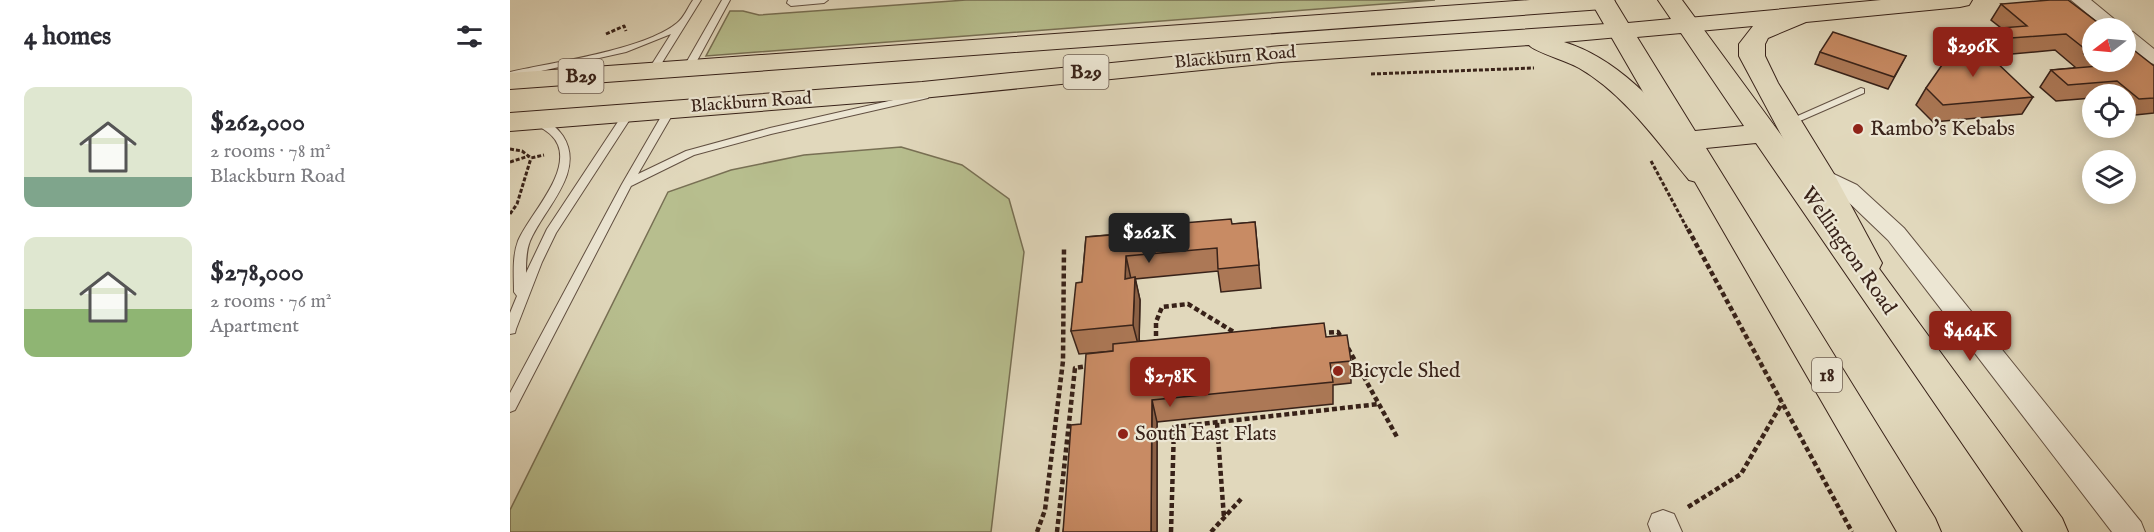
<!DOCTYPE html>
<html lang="en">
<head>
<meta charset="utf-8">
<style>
  body { margin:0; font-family:"IM FELL English",serif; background:#f2f2f3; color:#2b2b33; height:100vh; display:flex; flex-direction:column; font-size:22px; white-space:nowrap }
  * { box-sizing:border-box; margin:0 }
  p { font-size:20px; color:#7c7c81 }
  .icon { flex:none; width:33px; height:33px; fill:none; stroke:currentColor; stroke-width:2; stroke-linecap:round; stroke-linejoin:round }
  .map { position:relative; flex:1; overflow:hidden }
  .sheet { display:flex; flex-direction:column; background:#fff; width:510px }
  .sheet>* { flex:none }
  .needle { width:39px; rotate:254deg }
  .tools { position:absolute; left:1572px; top:18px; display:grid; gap:12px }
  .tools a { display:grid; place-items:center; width:54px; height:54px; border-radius:50%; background:#fff; box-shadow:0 3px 15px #0003; font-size:30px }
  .price { position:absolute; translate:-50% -51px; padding:0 14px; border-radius:6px; background:#8f2418; color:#fff; font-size:20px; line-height:39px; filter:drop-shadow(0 2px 3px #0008) }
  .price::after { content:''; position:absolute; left:50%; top:36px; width:18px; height:14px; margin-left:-9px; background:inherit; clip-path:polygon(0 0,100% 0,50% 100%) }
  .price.current { background:#222; color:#fff }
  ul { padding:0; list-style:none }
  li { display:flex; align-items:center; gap:18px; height:150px; padding:0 24px }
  li span { display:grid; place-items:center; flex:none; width:168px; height:120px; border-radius:12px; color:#555 }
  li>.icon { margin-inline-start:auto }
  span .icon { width:72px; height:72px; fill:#fffc; stroke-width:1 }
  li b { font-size:26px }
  h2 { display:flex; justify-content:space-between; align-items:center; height:72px; padding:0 24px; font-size:26px }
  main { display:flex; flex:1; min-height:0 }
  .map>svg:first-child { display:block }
  .green { fill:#b7be8e; stroke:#787054; stroke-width:1.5 }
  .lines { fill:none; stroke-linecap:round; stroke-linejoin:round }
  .lane-casing { stroke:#625042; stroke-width:2 }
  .street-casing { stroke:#625042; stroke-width:2 }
  .primary-casing { stroke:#382219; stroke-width:2 }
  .highway-casing { stroke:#382219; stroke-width:2 }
  .path-far1 { stroke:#382219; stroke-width:3; stroke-dasharray:4 2; stroke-linecap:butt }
  .path { stroke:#382219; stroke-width:4.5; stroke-dasharray:5 3; stroke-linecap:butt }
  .lane { fill:#ece6d3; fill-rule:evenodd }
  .street { fill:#ece6d3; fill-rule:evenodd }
  .primary { fill:#e1d8bc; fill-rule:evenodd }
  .highway { fill:#e1d8bc; fill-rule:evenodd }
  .wall { fill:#ac7856; stroke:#382219; stroke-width:1.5 }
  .shaded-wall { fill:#8c6146; stroke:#382219; stroke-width:1.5 }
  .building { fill:#c88b64; stroke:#382219; stroke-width:1.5 }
  .poi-dot { fill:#8f2418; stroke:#ece6d3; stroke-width:2 }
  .labels { text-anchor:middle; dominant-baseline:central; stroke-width:4.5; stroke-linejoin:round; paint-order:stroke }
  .far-street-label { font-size:18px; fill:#382219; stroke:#ece6d3 }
  .shield { fill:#ece6d3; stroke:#6e5d51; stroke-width:1.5 }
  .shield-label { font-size:20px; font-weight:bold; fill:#382219 }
  .poi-label { font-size:21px; fill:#382219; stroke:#ece6d3; text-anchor:start }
  .street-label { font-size:21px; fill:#382219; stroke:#ece6d3 }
</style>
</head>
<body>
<main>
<section class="sheet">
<h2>4 homes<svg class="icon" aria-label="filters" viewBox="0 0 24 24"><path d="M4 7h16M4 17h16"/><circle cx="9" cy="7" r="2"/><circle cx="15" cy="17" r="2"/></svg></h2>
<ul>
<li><span style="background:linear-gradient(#dfe7d0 75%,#7fa58c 0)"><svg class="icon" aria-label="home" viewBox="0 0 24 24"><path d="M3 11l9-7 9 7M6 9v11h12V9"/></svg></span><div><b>$262,000</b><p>2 rooms · 78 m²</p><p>Blackburn Road</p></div></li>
<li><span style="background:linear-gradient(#dfe7d0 60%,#8fb573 0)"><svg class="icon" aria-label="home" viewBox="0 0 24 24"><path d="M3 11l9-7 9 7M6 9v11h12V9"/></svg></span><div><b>$278,000</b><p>2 rooms · 76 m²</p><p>Apartment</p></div></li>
</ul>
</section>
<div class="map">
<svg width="1644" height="532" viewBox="0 0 1644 532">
  <rect width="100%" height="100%" fill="#e1d8bc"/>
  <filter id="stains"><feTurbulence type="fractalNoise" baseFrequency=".00333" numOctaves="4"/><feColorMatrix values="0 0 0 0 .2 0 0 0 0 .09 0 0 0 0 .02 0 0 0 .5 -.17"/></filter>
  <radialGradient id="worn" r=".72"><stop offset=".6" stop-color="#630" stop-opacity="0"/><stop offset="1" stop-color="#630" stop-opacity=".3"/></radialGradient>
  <path class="green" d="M456 0H925L196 56 220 11H233L249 15Z
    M391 147 452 165 499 199 514 252 481 532H0V510L158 192 221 170 294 155Z"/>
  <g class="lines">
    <g class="lane-casing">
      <path id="lane" d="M183 0H191L145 74 142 75 137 72 161 34 116 52 0 78V72C44 62 134 50 167 23 174 18 178 7 183 0Z
        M212 0H220L182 70 180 72H174L172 70Z
        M278 0H318L314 3 281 6 277 3Z
        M1351 88 1354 89V93L1283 124 1279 125 1274 122Z
        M414 93 419 96 418 98 261 134 184 155 121 186 5 410 0 412V393L112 184 156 108 160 107 165 110 128 174 176 151 260 128Z
        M119 110 124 113 46 233 32 262 6 329 5 333 0 334V313L7 296 4 292C4 276 2 257 8 241 19 215 60 175 48 145 43 132 30 129 22 120L27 117C37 120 47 127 53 136 76 172 34 208 20 241 16 251 16 262 16 273L37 229 115 111Z"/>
    </g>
    <g class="street-casing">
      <path id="street" d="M1561 0H1581L1615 28H1595Z
        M1616 30 1623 32 1644 49V64L1637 62 1616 45Z
        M1309 167 1347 185 1394 228 1631 522 1635 532H1602L1378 240 1331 195 1301 179 1298 174 1301 169Z
        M1153 510 1164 514 1172 532H1141L1138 524 1142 514Z"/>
    </g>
    <g class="primary-casing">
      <path id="primary" d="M1020 0H1104L1105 2 1102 7 1093 9 0 89V73Z
        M1371 0H1462L1459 5 1450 7 1296 22 1258 38 1255 44V56L1268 83 1324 174 1372 263 1368 271 1356 275 1344 271 1229 56V44L1243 26 1178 32 1169 30 1166 25 1169 20 1178 18Z
        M1111 23 1120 26 1124 31 1120 36 1054 42C1116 61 1159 119 1201 166L1205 173 1201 180 1190 183 1179 180C1146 140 1114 94 1069 68 1058 61 1024 52 1019 45L771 62 412 98 0 131V113L412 82 771 46Z"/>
    </g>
    <g class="highway-casing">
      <path id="highway" d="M1080 0H1104L1118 23 1161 19 1148 0H1172L1552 518 1558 532H1513L1246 143 1196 148 1425 518 1431 532H1387ZM1171 33 1234 126 1185 131 1127 37Z"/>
    </g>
    <path class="path-far1" d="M96 34 114 26 116 31
      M861 74 1024 68
      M0 149 12 151 21 158 34 155
      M1141 161 1178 230
      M0 162 19 156
      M0 214 7 204 21 158"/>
    <path class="path" d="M1178 229 1342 532
      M811 333 828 332 832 339
      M646 344V322L652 307 678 304 727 334
      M838 348 887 437
      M707 423 714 518
      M1178 507 1231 474 1272 403
      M527 532 535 510 553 361 554 248
      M547 532 565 368 578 366
      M661 532 664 427 869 404
      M701 532 731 499"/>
    <use href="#lane" class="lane"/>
    <use href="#street" class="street"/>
    <use href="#primary" class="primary"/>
    <use href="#highway" class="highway"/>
  </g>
  <path class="wall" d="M1491 4 1582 28V62H1616L1644 66V113L1616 116V94H1582V98L1546 101 1530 87 1541 70 1563 68 1565 67 1545 50 1491 55 1480 45 1491 28 1481 20Z
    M1310 52 1396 56 1378 89 1305 64Z
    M1416 88 1523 97 1512 114 1423 122 1406 105Z
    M745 222 751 288 711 292 708 271 625 279 630 300 629 341 816 337 841 361V383L823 385V404L647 422V532H553L571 424 603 351 569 354 561 331 572 282 576 237Z"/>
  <path class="shaded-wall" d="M616 256 621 279H615Z
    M625 277 630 300 629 348 623 325Z
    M642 400 647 422V532H641Z"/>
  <path class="building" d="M1540 0H1558L1595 28H1582V61L1574 54 1580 53 1556 34 1501 38 1490 28 1517 26 1491 4Z
    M1323 32 1396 56 1384 77 1310 52Z
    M1464 41 1523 97 1433 105 1416 88 1448 42Z
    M1616 44 1644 66V98L1629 99 1607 81 1558 85 1541 70 1589 66 1583 62H1616Z
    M721 219 722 224 745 222 749 265 708 269 707 248 616 256 615 279 625 277 623 325 561 331 566 283 572 282 576 237 600 235 601 229Z
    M814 323 816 337 837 335 841 361 820 363 823 382 642 400 641 532H553L561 425 571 424 576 354 603 351V344Z"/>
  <g class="poi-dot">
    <circle cx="1348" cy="129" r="6"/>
    <circle cx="828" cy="371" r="6"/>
    <circle cx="613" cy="434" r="6"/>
  </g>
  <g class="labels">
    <g class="far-street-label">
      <text transform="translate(725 58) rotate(-5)">Blackburn Road</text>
      <text transform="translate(241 103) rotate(-4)">Blackburn Road</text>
    </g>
    <g class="shield">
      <rect x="553.5" y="55" width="45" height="34" rx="4.5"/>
      <rect x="48.5" y="59" width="45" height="34" rx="4.5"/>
      <rect x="1302" y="358" width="30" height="34" rx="4.5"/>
    </g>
    <g class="shield-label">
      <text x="576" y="72">B29</text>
      <text x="71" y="76">B29</text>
      <text x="1317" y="375">18</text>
    </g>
    <g class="poi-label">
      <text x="1360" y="129">Rambo's Kebabs</text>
      <text x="840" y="371">Bicycle Shed</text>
      <text x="625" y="434">South East Flats</text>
    </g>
    <g class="street-label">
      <text transform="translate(1338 251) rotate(55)">Wellington Road</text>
    </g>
  </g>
  <rect width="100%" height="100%" filter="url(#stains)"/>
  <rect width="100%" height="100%" fill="url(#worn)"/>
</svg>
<div class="tools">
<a><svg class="needle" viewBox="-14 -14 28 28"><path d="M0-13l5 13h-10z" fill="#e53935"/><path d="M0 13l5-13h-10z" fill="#7c7c81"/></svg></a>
<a><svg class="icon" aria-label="locate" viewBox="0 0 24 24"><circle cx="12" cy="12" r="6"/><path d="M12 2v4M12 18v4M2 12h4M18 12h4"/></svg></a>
<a><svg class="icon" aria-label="layers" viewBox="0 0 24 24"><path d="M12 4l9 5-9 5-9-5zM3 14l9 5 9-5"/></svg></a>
</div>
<b class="price" style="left:1463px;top:78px">$296K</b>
<b class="price current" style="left:639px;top:264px">$262K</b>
<b class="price" style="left:1460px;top:362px">$464K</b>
<b class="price" style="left:660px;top:408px">$278K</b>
</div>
</main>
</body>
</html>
